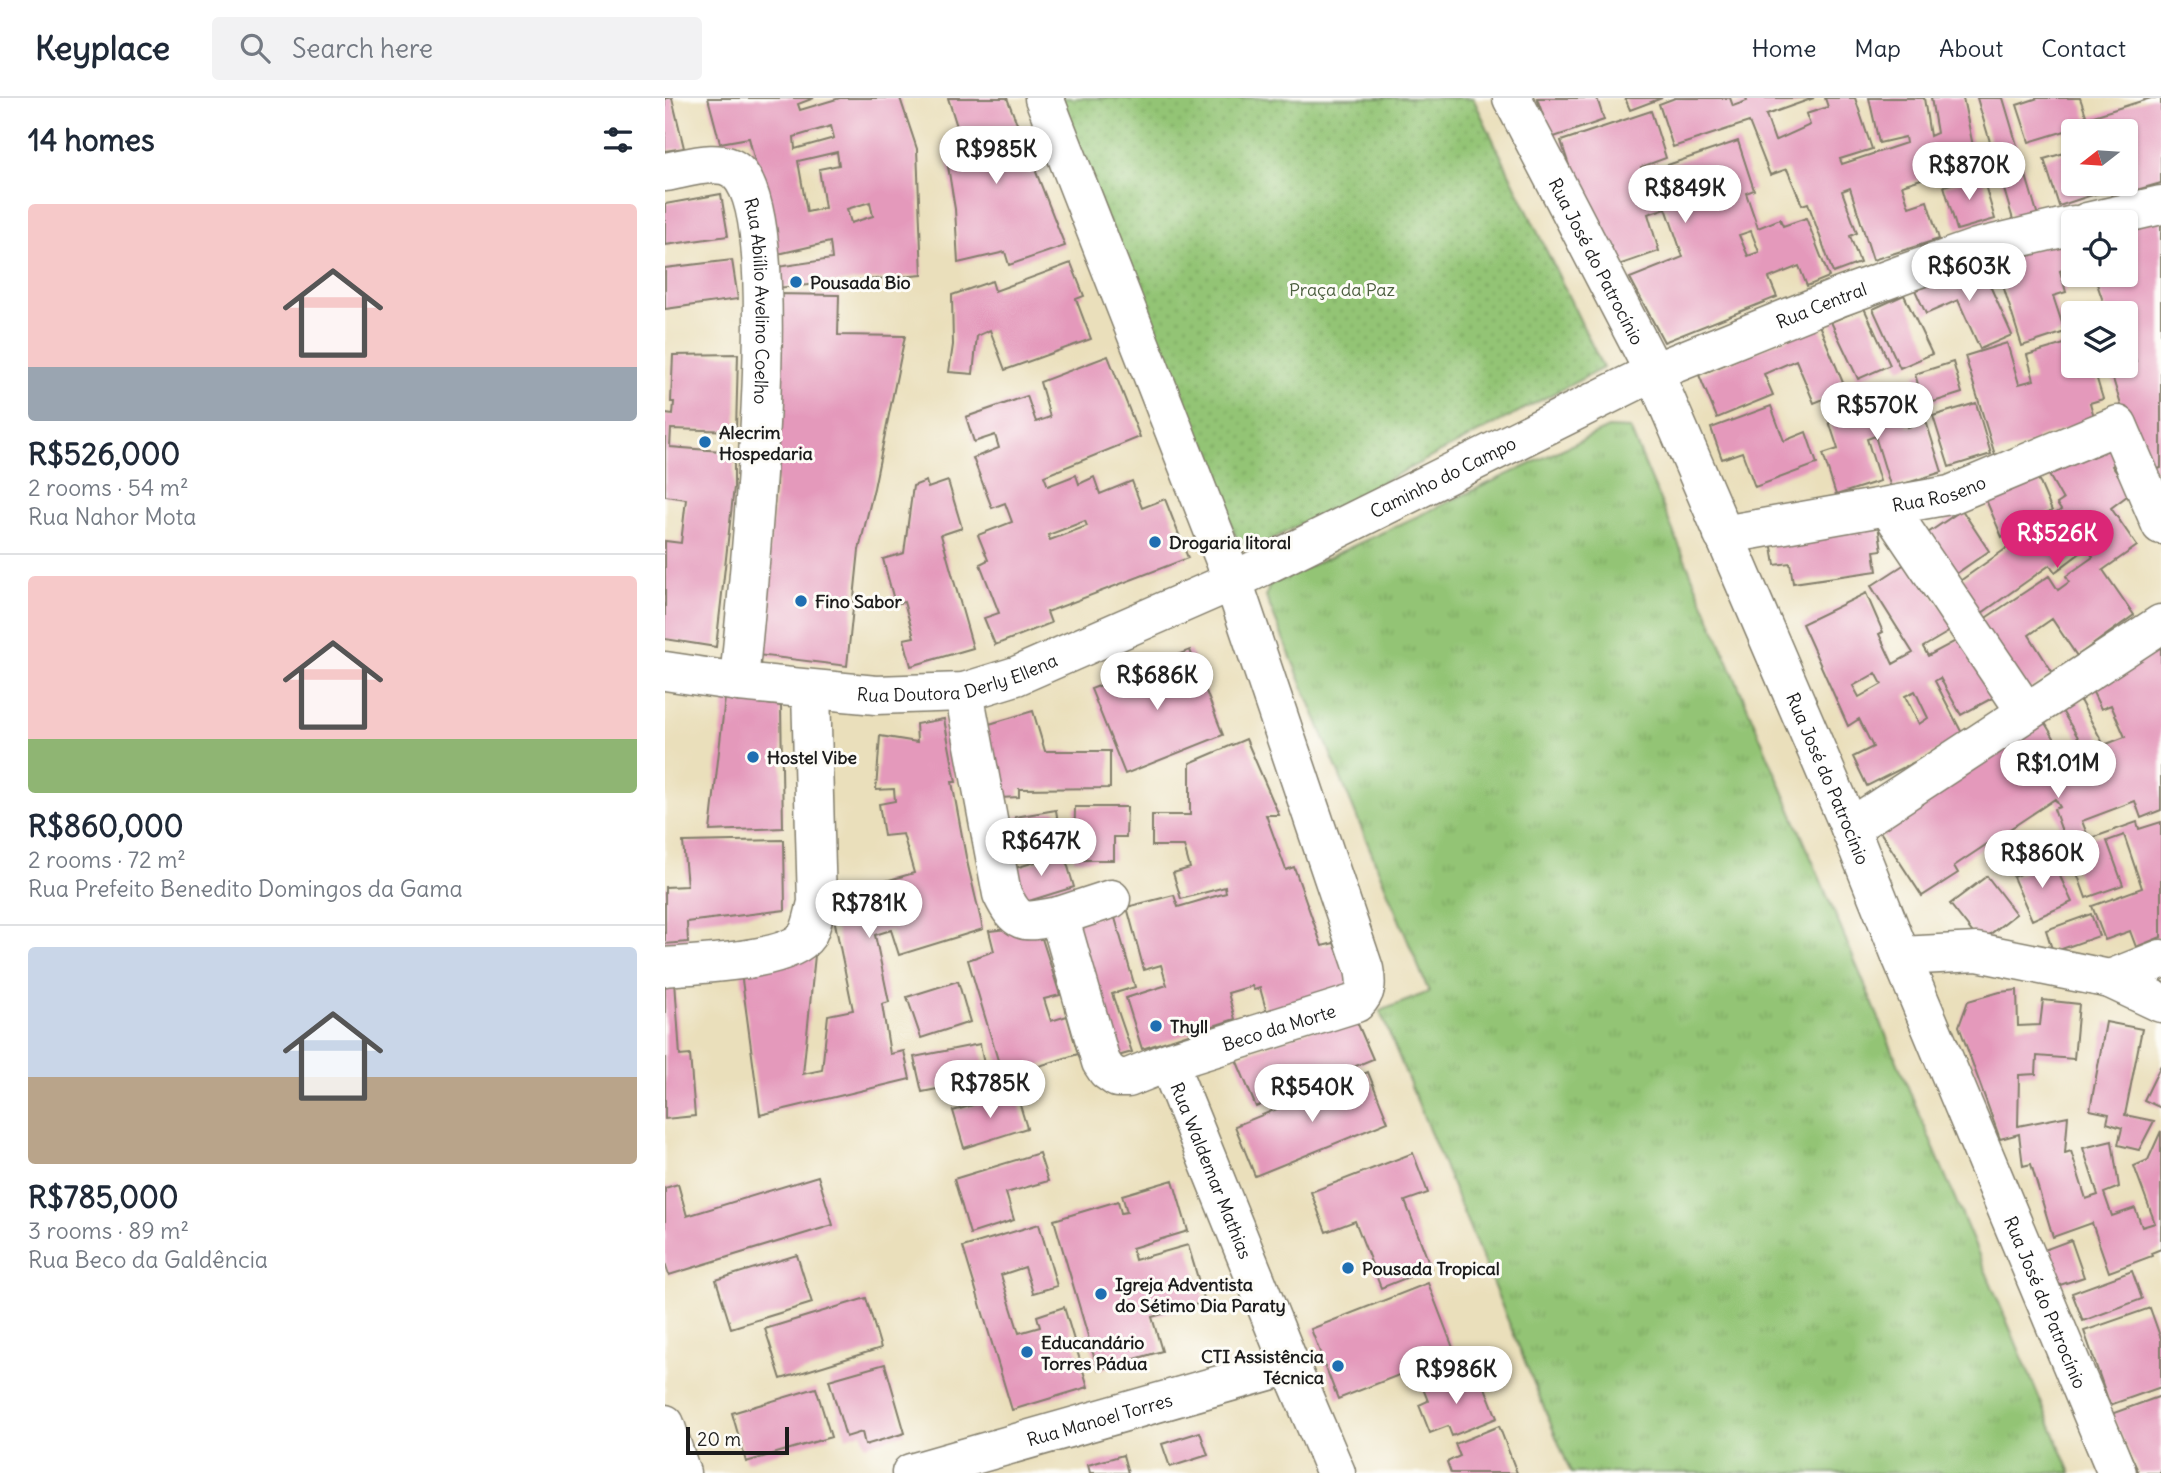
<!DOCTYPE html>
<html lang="en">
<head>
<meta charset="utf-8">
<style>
  body { margin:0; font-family:Delius,sans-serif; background:#f2f2f3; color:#1f2937; height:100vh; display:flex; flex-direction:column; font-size:26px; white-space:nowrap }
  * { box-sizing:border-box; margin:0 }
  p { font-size:23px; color:#747a83 }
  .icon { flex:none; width:38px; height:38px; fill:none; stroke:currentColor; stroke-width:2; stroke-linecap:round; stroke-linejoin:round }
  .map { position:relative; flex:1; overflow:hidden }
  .side { display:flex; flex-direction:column; background:#fff; width:665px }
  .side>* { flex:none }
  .needle { width:46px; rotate:253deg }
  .tools { position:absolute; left:1396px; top:21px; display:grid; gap:14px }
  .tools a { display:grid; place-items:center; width:77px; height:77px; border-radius:7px; background:#fff; box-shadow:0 2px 5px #0004; font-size:35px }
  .scale { position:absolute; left:21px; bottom:18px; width:103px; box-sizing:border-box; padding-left:7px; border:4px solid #1c1c1c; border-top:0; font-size:19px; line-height:24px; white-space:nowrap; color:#1c1c1c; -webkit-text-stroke:5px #fdfcf7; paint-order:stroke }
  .price { position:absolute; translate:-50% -60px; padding:0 16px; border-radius:24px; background:#fff; color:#222; font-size:23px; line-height:46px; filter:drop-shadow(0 2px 4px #0008) }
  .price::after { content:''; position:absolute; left:50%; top:42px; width:21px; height:16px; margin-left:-10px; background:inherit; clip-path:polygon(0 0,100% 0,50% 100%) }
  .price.active { background:#db2777; color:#fff }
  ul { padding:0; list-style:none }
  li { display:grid; align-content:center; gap:14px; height:371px; padding:0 28px }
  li+li { border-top:2px solid #e0e1e3 }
  li span { display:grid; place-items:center; height:217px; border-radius:7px; color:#555 }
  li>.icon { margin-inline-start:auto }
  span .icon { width:126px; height:126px; fill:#fffc; stroke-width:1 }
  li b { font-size:30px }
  h2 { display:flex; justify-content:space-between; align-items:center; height:84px; padding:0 28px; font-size:30px }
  header { display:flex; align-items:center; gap:42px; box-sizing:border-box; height:98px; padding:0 35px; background:#fff; border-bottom:2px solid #e0e1e3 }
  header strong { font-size:33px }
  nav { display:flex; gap:38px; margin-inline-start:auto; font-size:24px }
  .search { width:490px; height:63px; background:#f2f2f3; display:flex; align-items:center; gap:18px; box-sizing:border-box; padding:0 24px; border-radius:7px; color:#747a83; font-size:26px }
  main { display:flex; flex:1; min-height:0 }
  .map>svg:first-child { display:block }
  .grass { fill:url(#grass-tufts); stroke:#587048; stroke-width:2 }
  .park { fill:url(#park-dots); stroke:#587048; stroke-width:2 }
  .building { fill:#e499bb; fill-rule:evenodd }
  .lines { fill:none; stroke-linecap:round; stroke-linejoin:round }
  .minor-casing { stroke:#837e6c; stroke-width:41 }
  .minor { stroke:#fff; stroke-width:38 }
  .poi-dot { fill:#1f6fb2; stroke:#fdfcf7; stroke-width:2.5 }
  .labels { text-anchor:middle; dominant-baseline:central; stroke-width:6; stroke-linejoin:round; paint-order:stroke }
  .street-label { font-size:18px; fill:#1c1c1c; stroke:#fdfcf7 }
  .poi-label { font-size:18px; font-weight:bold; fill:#1c1c1c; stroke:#fdfcf7; text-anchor:start }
  .park-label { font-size:18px; fill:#4c5f3f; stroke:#fdfcf7 }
</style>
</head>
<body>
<header>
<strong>Keyplace</strong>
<div class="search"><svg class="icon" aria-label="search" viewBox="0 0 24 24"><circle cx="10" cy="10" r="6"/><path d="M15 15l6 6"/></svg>Search here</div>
<nav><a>Home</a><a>Map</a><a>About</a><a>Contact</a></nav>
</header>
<main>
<section class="side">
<h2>14 homes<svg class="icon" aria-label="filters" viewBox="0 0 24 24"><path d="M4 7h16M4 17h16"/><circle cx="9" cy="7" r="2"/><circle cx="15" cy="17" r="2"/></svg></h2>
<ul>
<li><span style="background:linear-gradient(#f6c9c9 75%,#9aa5b1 0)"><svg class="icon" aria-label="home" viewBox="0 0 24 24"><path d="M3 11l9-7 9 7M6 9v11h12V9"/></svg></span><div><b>R$526,000</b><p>2 rooms · 54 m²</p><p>Rua Nahor Mota</p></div></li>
<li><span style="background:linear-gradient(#f6c9c9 75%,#8fb573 0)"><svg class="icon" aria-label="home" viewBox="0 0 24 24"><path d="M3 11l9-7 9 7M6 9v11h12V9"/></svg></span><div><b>R$860,000</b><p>2 rooms · 72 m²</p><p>Rua Prefeito Benedito Domingos da Gama</p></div></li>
<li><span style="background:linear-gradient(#c9d6e8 60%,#b9a48a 0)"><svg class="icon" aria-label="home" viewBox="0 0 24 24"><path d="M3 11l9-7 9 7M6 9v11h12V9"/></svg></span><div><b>R$785,000</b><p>3 rooms · 89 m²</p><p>Rua Beco da Galdência</p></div></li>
</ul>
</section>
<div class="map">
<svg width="1496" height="1375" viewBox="0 0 1496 1375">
  <defs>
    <pattern id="grass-tufts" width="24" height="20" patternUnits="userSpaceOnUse" patternTransform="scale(1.75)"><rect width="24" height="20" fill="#93c474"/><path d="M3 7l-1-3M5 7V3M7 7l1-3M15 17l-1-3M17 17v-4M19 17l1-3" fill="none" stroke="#7ea864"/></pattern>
    <pattern id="park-dots" width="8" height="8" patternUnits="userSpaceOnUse" patternTransform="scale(1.75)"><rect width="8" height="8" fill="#93c474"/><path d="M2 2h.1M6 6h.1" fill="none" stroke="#7ea864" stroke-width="1.8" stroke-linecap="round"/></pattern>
  </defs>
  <rect width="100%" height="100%" fill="#fdfcf7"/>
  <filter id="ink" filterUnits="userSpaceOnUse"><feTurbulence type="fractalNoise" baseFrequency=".0143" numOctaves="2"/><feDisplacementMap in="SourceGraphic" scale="14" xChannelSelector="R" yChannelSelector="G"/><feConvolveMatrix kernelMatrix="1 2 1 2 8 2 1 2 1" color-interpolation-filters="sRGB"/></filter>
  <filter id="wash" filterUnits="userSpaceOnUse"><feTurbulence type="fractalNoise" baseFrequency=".00686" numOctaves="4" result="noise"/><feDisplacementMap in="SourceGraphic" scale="28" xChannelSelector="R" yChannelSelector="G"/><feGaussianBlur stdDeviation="1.57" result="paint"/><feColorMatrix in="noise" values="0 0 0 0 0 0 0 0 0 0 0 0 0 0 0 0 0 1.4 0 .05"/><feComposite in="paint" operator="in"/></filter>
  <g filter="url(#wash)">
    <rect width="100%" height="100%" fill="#eadfbb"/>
    <path class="grass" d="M943 330 965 331 1406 1375H906L715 913 764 894 601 499 604 487Z"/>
    <path class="park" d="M392 0H808L938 270 596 447 573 444Z"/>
    <g id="blocks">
      <path class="building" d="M0 0H7L19 50 0 53Z
        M43 0H149L133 6 135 12 175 0H235L252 51 257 177 111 190 112 169 167 161 165 144 113 156 84 40 55 45ZM166 28 169 40 130 51 129 39ZM172 54 174 67 154 71 160 110 142 114 133 63ZM205 104 208 118 186 125 182 111Z
        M283 0H342L400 148 344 167 340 154 293 165 290 111 279 44 295 38Z
        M872 0H932L939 22 886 40Z
        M960 0H997L965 12Z
        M1010 0H1065L1068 8 1082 3 1081 0H1149L1101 17 1110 43 1145 27 1141 16 1163 9 1160 0H1190L1207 51 1175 61 1177 66 1241 45 1240 39 1214 45 1204 0H1259L1265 38 1272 35 1266 0H1298L1313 72 1280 80 1279 74 1237 87 1244 109 1262 103 1274 141 1208 162 1185 90 1177 93 1192 135 1185 138 1195 165 1168 175 1143 105 1137 107 1122 71 1105 77 1084 24 1008 49 994 6Z
        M1312 0H1338L1373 118 1349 125Z
        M1373 0H1415L1422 20 1486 0H1496V85L1447 99 1443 86H1461V33H1426L1423 26 1364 44 1352 7Z
        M986 13 1001 60 976 69 981 86 991 82 988 72 1073 43 1089 92 1081 95 1093 130 1115 121 1118 128 1141 120 1164 179 1142 188 1134 168 1104 180 1112 199 999 244 965 180 1018 159 1001 110 983 116 994 153 945 170 917 107 896 43ZM1086 133 1094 154 1083 158 1074 137Z
        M1409 52V86H1430L1433 95 1394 108 1379 61Z
        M1317 77 1330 121 1292 132 1279 88Z
        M56 96 63 138 0 147V106Z
        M1496 117V370L1477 376 1445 271 1471 263 1461 232V215H1442L1429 177H1461V125Z
        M1409 137V168L1395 173 1401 194 1388 198 1400 234 1357 248 1330 162Z
        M67 162 73 201 0 211V170Z
        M1314 163 1347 237 1315 251 1293 202 1261 216 1250 192Z
        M406 165 419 198 411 201 426 241 340 272 325 232 312 238 308 276 284 274 288 247 287 197 327 183 330 193Z
        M111 196 174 197 173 237 240 238 209 390 194 452 182 568 92 557 111 388 114 308Z
        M1239 197 1267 256 1235 270 1208 211Z
        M1199 210 1225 267 1193 281 1166 224Z
        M1154 227 1181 292 1149 305 1131 262 1099 276 1108 297 1052 320 1034 277Z
        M1409 243V268H1428L1438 301 1425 305 1430 322 1371 340 1372 344 1330 357 1300 258 1342 245 1354 286 1369 282 1362 257Z
        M73 256 71 333 6 331 5 349 69 354V389L51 549 0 541V443L16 445 21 401 0 398V316L8 317 9 304H6L8 257Z
        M443 258 475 339 379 378 383 388 411 377 414 386 429 379 435 396 467 383 477 410 500 401 523 460 382 514 386 525 330 547 319 520 334 515 315 466 323 462 313 437 347 424 340 405 327 410 308 360 334 350 330 337 309 344 301 319 362 298 371 324 385 319 375 284ZM420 423 422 428 385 442 383 437Z
        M1288 264 1297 295 1259 307 1250 276Z
        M1230 289 1243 329 1261 323 1277 374 1226 390 1210 338 1202 341 1215 383 1171 397 1158 356 1173 351 1158 305 1193 294 1195 300Z
        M1311 305 1326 356 1284 369 1268 318Z
        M1106 308 1119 343 1141 334 1152 366 1090 389 1077 354 1057 361 1046 330Z
        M1442 337 1453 363 1447 368 1466 395 1446 410 1472 448 1438 472 1469 517 1412 558 1387 521 1364 537 1388 575 1357 596 1310 527 1384 478 1393 492 1404 484 1401 478 1428 459 1425 454 1422 450 1390 474 1385 467 1307 522 1285 490 1396 412 1392 406 1398 402 1380 370Z
        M1370 373 1387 413 1337 439 1318 395Z
        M261 383 263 390 283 383 297 430 276 437 308 550 246 568 239 541 249 539 239 504 230 506 218 461 239 455 248 388Z
        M1297 412 1324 453 1282 482 1254 441Z
        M1212 421 1217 452 1209 453 1212 473 1128 485 1125 465 1110 467 1105 437Z
        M1243 464 1292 529 1258 549 1263 558 1298 539 1331 598 1296 617 1275 580 1270 583 1299 639 1202 688 1188 659 1208 649 1194 621 1183 628 1137 526 1201 495 1218 534 1214 536 1228 566 1248 555 1206 488ZM1211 575 1217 586 1194 599 1188 588ZM1250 593 1263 620 1254 626 1240 598Z
        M1496 545V712L1476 720 1470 703 1417 723 1424 741 1472 724 1474 731 1496 724V839L1471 849 1465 833 1440 842 1427 808 1477 790 1459 737 1442 743 1458 787 1421 800 1389 711 1395 709 1390 701 1289 768 1293 775 1257 798 1212 729 1377 620 1392 645 1383 651 1394 671 1425 659 1394 608 1411 595 1439 647 1460 639 1446 607 1436 611 1423 584Z
        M525 552 558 637 460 676 426 591Z
        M60 600 116 608 118 730 45 733Z
        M368 613 380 653H445V690L354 691V699L334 700 321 627Z
        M279 621 291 684H287L301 759 318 831 234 857 226 832 210 837 224 904 217 906 225 956 239 953 245 981 95 1017 75 867 150 857 138 976 157 972 163 917 188 912 165 801 201 794 206 816 225 811 217 784 249 775 238 736 219 738 214 706 230 703 229 691 211 692 215 638 252 644 251 626Z
        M581 641 614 717H601L621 772 629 769 657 848 669 845 687 890 602 915 595 890 589 892 587 888 563 895 570 921 477 951 461 900 502 887 496 867 479 872 462 809 509 797 513 809 561 795 560 789 516 801 508 775 525 770 519 748H487V717H525V665Z
        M410 709H462L461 739H449V762H409Z
        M391 712 396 744 355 751 350 719Z
        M119 742 120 812 22 824 23 844 0 846V789L22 788 18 744Z
        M399 755 409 789 354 806 344 772Z
        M1387 761 1407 804 1367 822 1348 779Z
        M1322 778 1351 816 1315 844 1285 806Z
        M448 813 470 889 447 896 467 954 446 960 405 826Z
        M1426 816 1434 838 1388 854 1381 832Z
        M373 828 395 897 379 901 386 923 402 918 413 956 338 979 303 862 329 853 324 833Z
        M10 883 15 958 25 957 30 1018 0 1021V884Z
        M293 883 305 924 256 940 242 899Z
        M1352 892 1353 928 1375 927 1378 902 1414 906 1409 961 1372 958 1371 976 1354 977 1353 1028 1403 1018 1400 1055 1406 1053 1421 1101 1433 1097 1418 1050 1447 1043 1454 1089 1439 1095 1447 1118 1470 1110 1477 1129 1490 1125 1469 1068 1483 1062 1496 1033V1151L1486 1155 1487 1158 1444 1174 1427 1125 1388 1139 1366 1066 1358 1068 1354 1036 1335 1041 1294 928 1303 903 1335 894Z
        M689 917 708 961 591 1009 570 959Z
        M1441 924 1477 931 1460 1017 1489 1023 1474 1052 1453 1047 1457 1030 1442 1025 1444 1016 1425 1012Z
        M315 946 322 981 257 994 249 959Z
        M1496 967V1010L1479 1002Z
        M703 974 723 1024 590 1078 570 1028Z
        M351 994 362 1030 299 1050 288 1013Z
        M374 1055 383 1083 341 1095 349 1122 305 1136 289 1081Z
        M748 1055 763 1095 740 1103 766 1170 716 1190 690 1123 661 1134 646 1094Z
        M153 1078 168 1127 4 1177 0 1165V1090L13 1086 22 1118Z
        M508 1082 523 1133 467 1150 470 1162 523 1147 540 1204 487 1219 497 1253 433 1272 389 1122 453 1103 456 1115 462 1114 457 1097Z
        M374 1126 392 1188 368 1195 360 1169 336 1177 354 1235 375 1229 372 1218 399 1209 423 1289 347 1312 298 1149Z
        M1406 1142 1419 1179 1392 1188 1379 1152Z
        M132 1157 147 1205 66 1230 51 1182Z
        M1467 1173 1477 1201 1418 1223 1407 1195Z
        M763 1185 790 1255 673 1301 646 1231Z
        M201 1200 216 1250 116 1281 100 1231Z
        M1485 1210 1496 1241V1289L1445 1307 1419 1233Z
        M220 1266 240 1335 200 1347 197 1334 181 1339 164 1282Z
        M784 1278 789 1293 817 1282 832 1320 787 1338 783 1328 765 1335 754 1307 763 1303 757 1288Z
        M151 1290 166 1339 81 1364 67 1315Z
        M1496 1298V1375H1474L1446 1316Z
        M834 1328 852 1375H786L782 1364 795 1358 790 1346Z
        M535 1334 543 1357 505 1369 497 1346Z
        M458 1357 463 1375H425L423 1367Z"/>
    </g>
  </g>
  <g filter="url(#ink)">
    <use href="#blocks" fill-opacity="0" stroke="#837e6c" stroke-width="2"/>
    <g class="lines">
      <g class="minor-casing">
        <g id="minor">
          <path id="s1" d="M847 0 989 274 1185 730 1236 858 1452 1375"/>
          <path id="s2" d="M0 74C20 71 55 58 72 74 125 124 81 501 74 584"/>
          <path d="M1422 124 1496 107"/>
          <path d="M1223 409 1361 614"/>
          <path id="s3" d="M1058 437 1285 397 1453 327 1496 427"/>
          <path id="s4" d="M0 573 74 584 211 597 299 594 351 578 568 483 989 274 1175 199 1246 173 1312 150 1409 127"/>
          <path id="s5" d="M299 594 337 796C353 829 360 824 394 818L436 964 442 973 452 980H463L503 964 691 905C702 894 702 886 699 871L568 483 379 0"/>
          <path d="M1185 730 1496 526"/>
          <path d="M394 818 446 801"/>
          <path d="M1236 858 1312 854 1445 881 1496 905"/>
          <path d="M0 869C32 866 124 864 142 837 147 829 149 815 152 805L146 593"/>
          <path d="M1445 881 1496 861"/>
          <path id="s6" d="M503 964 625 1267 671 1375"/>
          <path d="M0 1326 16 1375"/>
          <path id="s7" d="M246 1375 625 1267"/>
        </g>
      </g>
      <use href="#minor" class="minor"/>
    </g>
  </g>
  <g class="poi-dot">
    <circle cx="131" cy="184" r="7"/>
    <circle cx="40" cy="344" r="7"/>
    <circle cx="490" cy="444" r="7"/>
    <circle cx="136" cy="503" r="7"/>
    <circle cx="88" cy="659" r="7"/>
    <circle cx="491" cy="928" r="7"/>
    <circle cx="683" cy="1170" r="7"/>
    <circle cx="436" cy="1196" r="7"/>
    <circle cx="362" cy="1254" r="7"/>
    <circle cx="673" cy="1268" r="7"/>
  </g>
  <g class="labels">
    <g class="street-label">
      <text stroke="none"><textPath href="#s1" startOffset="184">Rua José do Patrocínio</textPath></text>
      <text stroke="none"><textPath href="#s2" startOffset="208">Rua Abiílio Avelino Coelho</textPath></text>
      <text stroke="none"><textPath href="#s4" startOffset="1242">Rua Central</textPath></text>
      <text stroke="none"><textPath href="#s4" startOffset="826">Caminho do Campo</textPath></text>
      <text stroke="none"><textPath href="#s3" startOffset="220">Rua Roseno</textPath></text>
      <text stroke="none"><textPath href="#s4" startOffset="296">Rua Doutora Derly Ellena</textPath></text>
      <text stroke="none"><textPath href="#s1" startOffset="751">Rua José do Patrocínio</textPath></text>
      <text stroke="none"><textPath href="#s5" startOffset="621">Beco da Morte</textPath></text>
      <text stroke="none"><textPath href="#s6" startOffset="117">Rua Waldemar Mathias</textPath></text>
      <text stroke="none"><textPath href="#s1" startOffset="1318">Rua José do Patrocínio</textPath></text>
      <text stroke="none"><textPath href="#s7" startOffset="196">Rua Manoel Torres</textPath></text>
    </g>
    <g class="poi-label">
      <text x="145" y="184">Pousada Bio</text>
      <text x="54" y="334">Alecrim<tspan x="54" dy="21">Hospedaria</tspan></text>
      <text x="504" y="444">Drogaria litoral</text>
      <text x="150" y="503">Fino Sabor</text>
      <text x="102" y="659">Hostel Vibe</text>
      <text x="505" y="928">Thyll</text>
      <text x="697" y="1170">Pousada Tropical</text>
      <text x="450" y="1186">Igreja Adventista<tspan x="450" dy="21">do Sétimo Dia Paraty</tspan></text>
      <text x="376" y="1244">Educandário<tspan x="376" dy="21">Torres Pádua</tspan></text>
      <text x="659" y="1258" text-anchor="end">CTI Assistência<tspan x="659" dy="21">Técnica</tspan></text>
    </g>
    <g class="park-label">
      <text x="677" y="191">Praça da Paz</text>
    </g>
  </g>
</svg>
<div class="tools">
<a><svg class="needle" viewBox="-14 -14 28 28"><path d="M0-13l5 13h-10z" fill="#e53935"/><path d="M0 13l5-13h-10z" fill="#747a83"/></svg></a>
<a><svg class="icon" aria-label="locate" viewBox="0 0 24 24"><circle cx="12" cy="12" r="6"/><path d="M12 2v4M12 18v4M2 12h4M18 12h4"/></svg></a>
<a><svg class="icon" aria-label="layers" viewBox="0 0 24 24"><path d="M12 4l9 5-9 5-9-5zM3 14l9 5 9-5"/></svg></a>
</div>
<div class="scale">20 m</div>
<b class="price" style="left:331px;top:88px">R$985K</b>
<b class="price" style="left:1304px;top:104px">R$870K</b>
<b class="price" style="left:1020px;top:127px">R$849K</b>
<b class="price" style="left:1304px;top:205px">R$603K</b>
<b class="price" style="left:1212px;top:344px">R$570K</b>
<b class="price active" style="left:1392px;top:472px">R$526K</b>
<b class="price" style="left:492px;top:614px">R$686K</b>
<b class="price" style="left:1393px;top:702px">R$1.01M</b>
<b class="price" style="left:376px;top:780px">R$647K</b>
<b class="price" style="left:1377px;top:792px">R$860K</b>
<b class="price" style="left:204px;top:842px">R$781K</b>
<b class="price" style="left:325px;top:1022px">R$785K</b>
<b class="price" style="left:647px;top:1026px">R$540K</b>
<b class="price" style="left:791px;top:1308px">R$986K</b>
</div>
</main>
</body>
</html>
